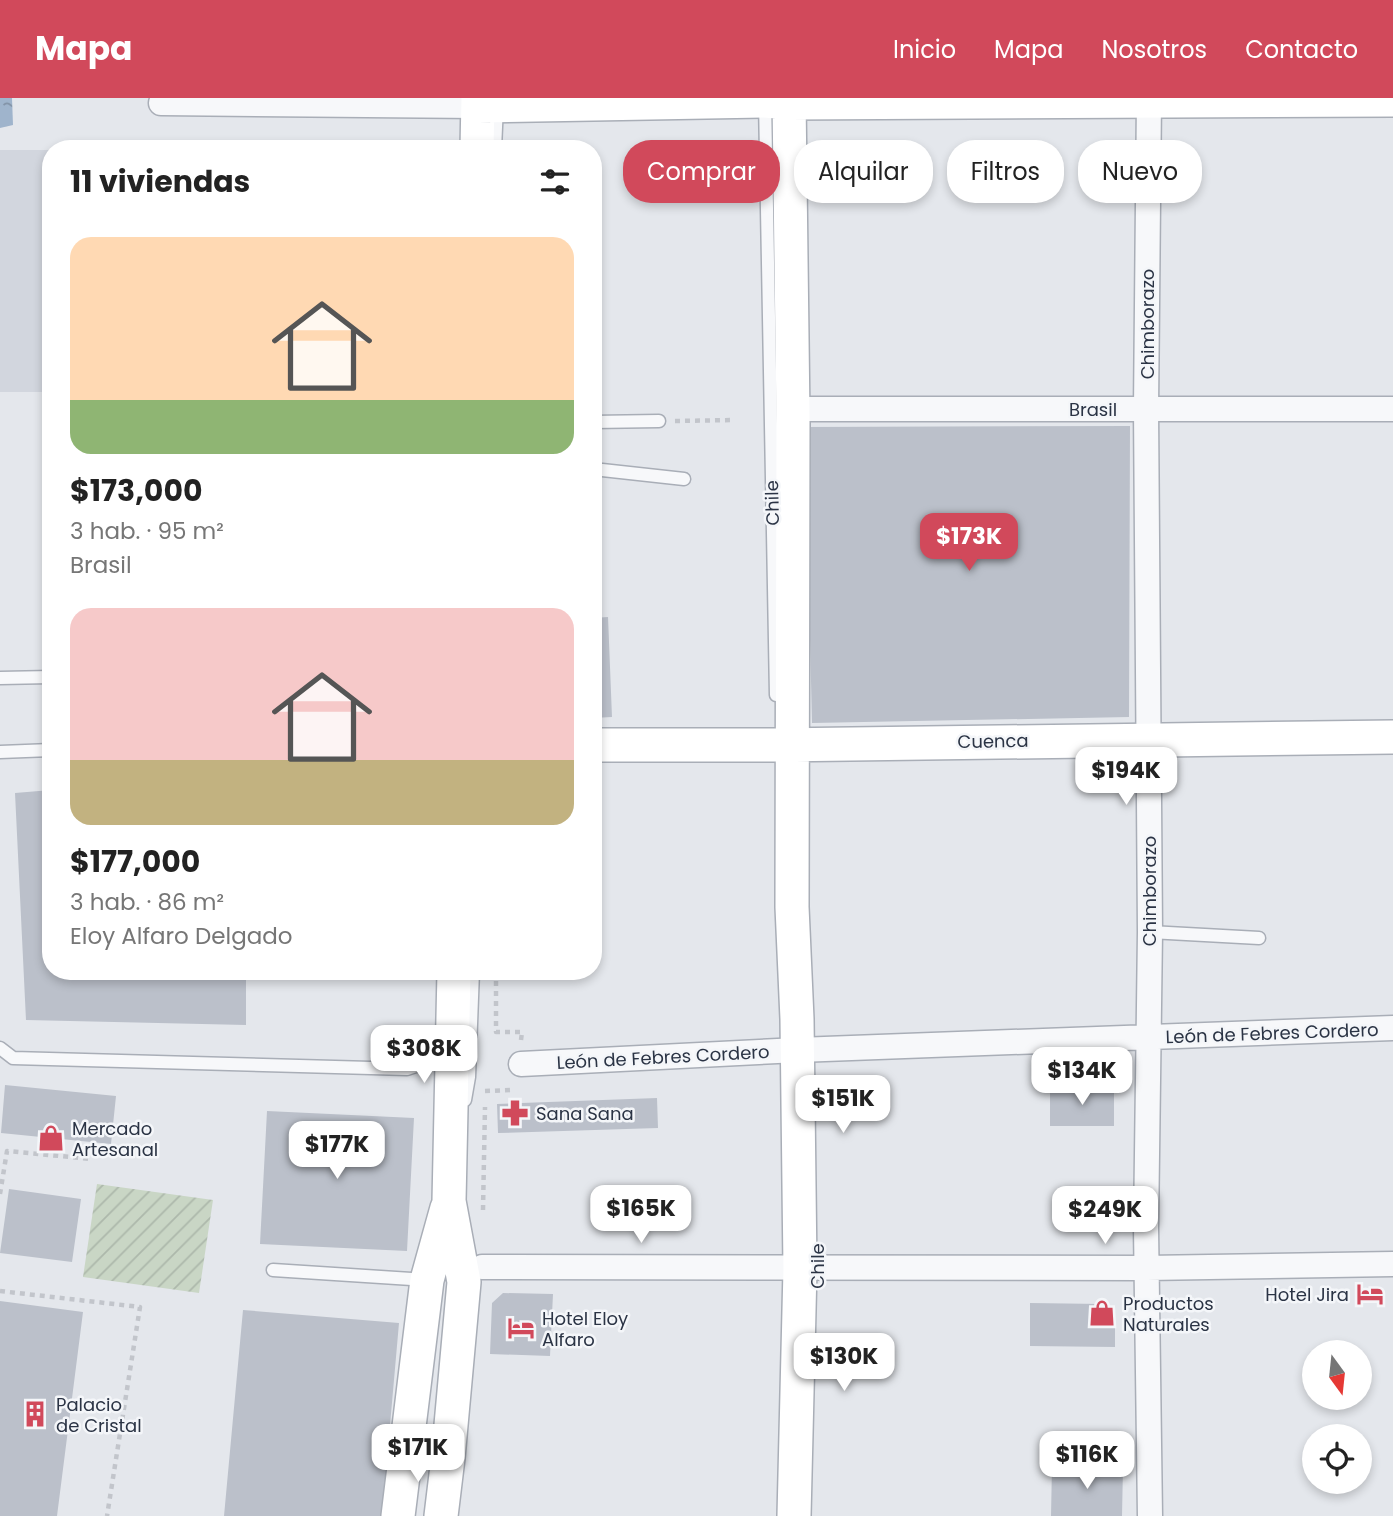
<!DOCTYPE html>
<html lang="es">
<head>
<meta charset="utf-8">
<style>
  body { margin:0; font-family:Poppins,sans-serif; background:#f2f2f2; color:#222; height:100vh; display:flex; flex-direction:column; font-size:26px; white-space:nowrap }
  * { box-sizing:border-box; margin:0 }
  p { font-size:23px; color:#767676 }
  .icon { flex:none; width:38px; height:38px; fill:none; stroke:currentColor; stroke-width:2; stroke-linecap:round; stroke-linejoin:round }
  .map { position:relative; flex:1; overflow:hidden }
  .side { position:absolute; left:42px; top:42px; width:560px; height:840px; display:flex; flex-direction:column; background:#fff; border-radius:28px; box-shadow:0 4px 10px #0003 }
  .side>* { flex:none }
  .guide { position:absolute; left:623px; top:42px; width:665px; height:63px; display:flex; gap:14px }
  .needle { width:46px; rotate:165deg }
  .tools { position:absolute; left:1302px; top:1242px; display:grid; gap:14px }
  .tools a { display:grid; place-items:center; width:70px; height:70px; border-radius:50%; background:#fff; box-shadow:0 4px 10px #0003; font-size:35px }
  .price { position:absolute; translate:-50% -60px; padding:0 16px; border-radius:14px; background:#fff; color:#222; font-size:23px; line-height:46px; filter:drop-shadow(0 2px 4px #0008) }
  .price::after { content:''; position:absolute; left:50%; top:42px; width:21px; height:16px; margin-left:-10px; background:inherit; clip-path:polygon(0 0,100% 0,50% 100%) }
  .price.current { background:#d1495b; color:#fff }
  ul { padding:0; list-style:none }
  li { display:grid; align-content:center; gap:14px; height:371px; padding:0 28px }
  li span { display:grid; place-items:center; height:217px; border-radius:21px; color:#555 }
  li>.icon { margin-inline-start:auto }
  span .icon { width:126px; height:126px; fill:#fffc; stroke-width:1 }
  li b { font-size:30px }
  h2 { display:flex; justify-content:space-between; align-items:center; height:84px; padding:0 28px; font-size:30px }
  .tag { padding:0 24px; border-radius:28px; background:#fff; box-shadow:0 4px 10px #0003; font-size:24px; line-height:63px }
  .tag.current { background:#d1495b; color:#fff }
  header { display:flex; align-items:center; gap:42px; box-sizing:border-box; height:98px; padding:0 35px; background:#d1495b; color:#fff }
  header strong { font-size:33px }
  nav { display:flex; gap:38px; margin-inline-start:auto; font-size:24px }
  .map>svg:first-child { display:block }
  .built { fill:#d2d6de }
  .garden { fill:url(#garden-furrows) }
  .water { fill:url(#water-ripples) }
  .building { fill:#bbc0ca }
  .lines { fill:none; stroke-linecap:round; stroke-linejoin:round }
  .lane-casing { stroke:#a9aeb7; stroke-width:15 }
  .street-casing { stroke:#a9aeb7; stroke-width:27 }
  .secondary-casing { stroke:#a9aeb7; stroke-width:36 }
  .path { stroke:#c2c5cb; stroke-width:4.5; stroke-dasharray:5 5; stroke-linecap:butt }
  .lane { stroke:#f7f8fa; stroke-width:12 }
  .street { stroke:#f7f8fa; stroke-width:24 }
  .secondary { stroke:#fff; stroke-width:33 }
  .labels { text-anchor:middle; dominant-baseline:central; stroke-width:5; stroke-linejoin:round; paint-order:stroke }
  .street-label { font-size:18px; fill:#2b3445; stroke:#f4f6f9 }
  .poi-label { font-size:18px; fill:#2b3445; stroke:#f4f6f9; text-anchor:start }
</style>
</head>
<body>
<header>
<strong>Mapa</strong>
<nav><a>Inicio</a><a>Mapa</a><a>Nosotros</a><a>Contacto</a></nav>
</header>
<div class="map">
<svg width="1393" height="1418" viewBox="0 0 1393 1418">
  <defs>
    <pattern id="garden-furrows" width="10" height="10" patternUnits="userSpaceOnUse" patternTransform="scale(1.75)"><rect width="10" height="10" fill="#c9d6c5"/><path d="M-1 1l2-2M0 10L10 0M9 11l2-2" fill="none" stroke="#adb8ab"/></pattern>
    <pattern id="water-ripples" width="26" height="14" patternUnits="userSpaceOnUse" patternTransform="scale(1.75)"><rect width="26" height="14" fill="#9fb4cc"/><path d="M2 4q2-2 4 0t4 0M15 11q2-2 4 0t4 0" fill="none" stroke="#8293a7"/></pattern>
  </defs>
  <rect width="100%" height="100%" fill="#e4e7ec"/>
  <path class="built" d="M0 52H51V294H0Z"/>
  <path class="garden" d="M97 1086 213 1102 199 1195 83 1179Z"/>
  <path class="water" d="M0 0H12L13 27 0 30Z"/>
  <path class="building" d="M1130 328 1129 619 812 625 805 329Z
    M608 519 612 619 593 620V520Z
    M51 692V873H246V927L26 922 15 695Z
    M5 987 116 998 111 1046 1 1035Z
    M1050 989H1114V1028H1050Z
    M657 1000 658 1030 498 1035 497 1006Z
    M267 1013 414 1020 407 1153 260 1146Z
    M9 1091 81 1101 72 1164 0 1155Z
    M503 1195 553 1196 550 1258 490 1256 492 1205Z
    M0 1203 83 1214 57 1418H0Z
    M1030 1205 1102 1206 1115 1220V1249L1030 1248Z
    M243 1212 399 1225 382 1418H224Z
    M1052 1368 1123 1369 1122 1418H1051Z"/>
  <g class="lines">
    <g class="lane-casing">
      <path id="lane" d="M765 3 776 597
        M495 51 497 7
        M593 324 659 323
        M593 371 684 381
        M0 580 51 579
        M0 654 51 652
        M1150 834 1259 840
        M0 950 13 960 407 971 449 957
        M465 1002 469 979 473 873
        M273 1172 427 1182"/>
    </g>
    <g class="street-casing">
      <path id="street" d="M1149 0 1146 311 1150 834 1146 1130 1150 1418
        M161 5 478 8
        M793 311H1393
        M521 966 798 952 1393 930
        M482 1169 1147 1170 1393 1166"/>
    </g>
    <g class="secondary-casing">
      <path id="secondary" d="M789 0 793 320 792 809 797 921 800 1171 794 1418
        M478 8 765 3 789 5 1393 2
        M477 51 478 0
        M593 647H777L1393 639
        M398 1418 427 1182 447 1110
        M441 1418 448 1360 464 1184 449 1103 454 873"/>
    </g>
    <path class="path" d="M675 323 734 322
      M496 873V934H522L521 942
      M485 993 513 992
      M0 1096 7 1053 91 1061
      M483 1112 485 1009
      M0 1193 140 1209 107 1418"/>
    <use href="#lane" class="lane"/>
    <use href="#street" class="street"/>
    <use href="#secondary" class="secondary"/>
  </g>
  <defs>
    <g id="pharmacy-bare" transform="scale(2.1)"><path d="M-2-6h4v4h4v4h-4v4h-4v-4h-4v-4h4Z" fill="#d1495b" stroke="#f4f6f9" stroke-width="2.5" paint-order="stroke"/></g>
    <g id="shop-bare" transform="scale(2.1)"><path d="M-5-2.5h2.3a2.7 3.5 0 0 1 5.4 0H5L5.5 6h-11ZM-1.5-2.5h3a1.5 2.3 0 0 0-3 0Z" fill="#d1495b" stroke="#f4f6f9" stroke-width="2.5" paint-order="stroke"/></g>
    <g id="hotel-bare" transform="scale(2.1)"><path d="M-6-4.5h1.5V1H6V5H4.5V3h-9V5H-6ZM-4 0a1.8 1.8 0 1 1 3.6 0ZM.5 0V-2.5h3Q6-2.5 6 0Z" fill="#d1495b" stroke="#f4f6f9" stroke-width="2.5" paint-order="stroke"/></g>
    <g id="building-bare" transform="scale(2.1)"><path d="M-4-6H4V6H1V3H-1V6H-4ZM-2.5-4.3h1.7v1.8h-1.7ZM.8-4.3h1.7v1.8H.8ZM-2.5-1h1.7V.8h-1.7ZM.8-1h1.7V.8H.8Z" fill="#d1495b" stroke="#f4f6f9" stroke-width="2.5" paint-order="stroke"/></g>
  </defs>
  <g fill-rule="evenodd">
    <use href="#pharmacy-bare" x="515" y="1015"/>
    <use href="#shop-bare" x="51" y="1040"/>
    <use href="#hotel-bare" x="1370" y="1196"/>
    <use href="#shop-bare" x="1102" y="1215"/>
    <use href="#hotel-bare" x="521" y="1230"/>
    <use href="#building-bare" x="35" y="1316"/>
  </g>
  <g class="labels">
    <g class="street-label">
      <text transform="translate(1147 226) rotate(-90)">Chimborazo</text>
      <text x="1093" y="311">Brasil</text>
      <text transform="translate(772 405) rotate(-91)">Chile</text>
      <text transform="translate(993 643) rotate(-1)">Cuenca</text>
      <text transform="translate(1149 793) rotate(-90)">Chimborazo</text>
      <text transform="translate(1272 935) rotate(-2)">León de Febres Cordero</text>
      <text transform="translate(663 959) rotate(-3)">León de Febres Cordero</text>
      <text transform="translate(817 1168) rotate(-90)">Chile</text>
    </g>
    <g class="poi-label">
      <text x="536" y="1015">Sana Sana</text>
      <text x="72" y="1030">Mercado<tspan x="72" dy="21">Artesanal</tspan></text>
      <text x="1349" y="1196" text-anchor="end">Hotel Jira</text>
      <text x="1123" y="1205">Productos<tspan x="1123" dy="21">Naturales</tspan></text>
      <text x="542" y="1220">Hotel Eloy<tspan x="542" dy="21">Alfaro</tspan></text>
      <text x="56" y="1306">Palacio<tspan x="56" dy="21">de Cristal</tspan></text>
    </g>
  </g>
</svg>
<div class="tools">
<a><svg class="needle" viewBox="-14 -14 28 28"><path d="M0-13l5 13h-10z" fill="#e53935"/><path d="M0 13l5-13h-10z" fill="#767676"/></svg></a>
<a><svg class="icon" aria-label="locate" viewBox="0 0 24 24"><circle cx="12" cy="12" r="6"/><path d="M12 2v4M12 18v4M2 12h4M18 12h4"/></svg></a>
</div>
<b class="price current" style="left:969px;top:475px">$173K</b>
<b class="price" style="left:1126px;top:709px">$194K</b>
<b class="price" style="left:424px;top:987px">$308K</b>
<b class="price" style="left:1082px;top:1009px">$134K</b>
<b class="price" style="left:843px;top:1037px">$151K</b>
<b class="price" style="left:337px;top:1083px">$177K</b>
<b class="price" style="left:641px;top:1147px">$165K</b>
<b class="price" style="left:1105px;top:1148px">$249K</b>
<b class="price" style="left:844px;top:1295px">$130K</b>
<b class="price" style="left:418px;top:1386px">$171K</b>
<b class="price" style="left:1087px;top:1393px">$116K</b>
<div class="guide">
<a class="tag current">Comprar</a>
<a class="tag">Alquilar</a>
<a class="tag">Filtros</a>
<a class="tag">Nuevo</a>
</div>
<section class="side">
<h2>11 viviendas<svg class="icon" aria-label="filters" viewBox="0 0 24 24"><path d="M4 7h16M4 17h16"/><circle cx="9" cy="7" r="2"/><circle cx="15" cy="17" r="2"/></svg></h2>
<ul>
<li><span style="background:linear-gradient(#ffd9b3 75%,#8fb573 0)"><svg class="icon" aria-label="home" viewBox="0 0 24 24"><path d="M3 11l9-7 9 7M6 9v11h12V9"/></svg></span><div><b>$173,000</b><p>3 hab. · 95 m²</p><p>Brasil</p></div></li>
<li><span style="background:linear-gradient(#f6c9c9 70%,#c2b280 0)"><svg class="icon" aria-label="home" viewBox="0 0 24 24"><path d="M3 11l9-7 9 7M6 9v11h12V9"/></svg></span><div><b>$177,000</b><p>3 hab. · 86 m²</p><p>Eloy Alfaro Delgado</p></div></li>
</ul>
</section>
</div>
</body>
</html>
